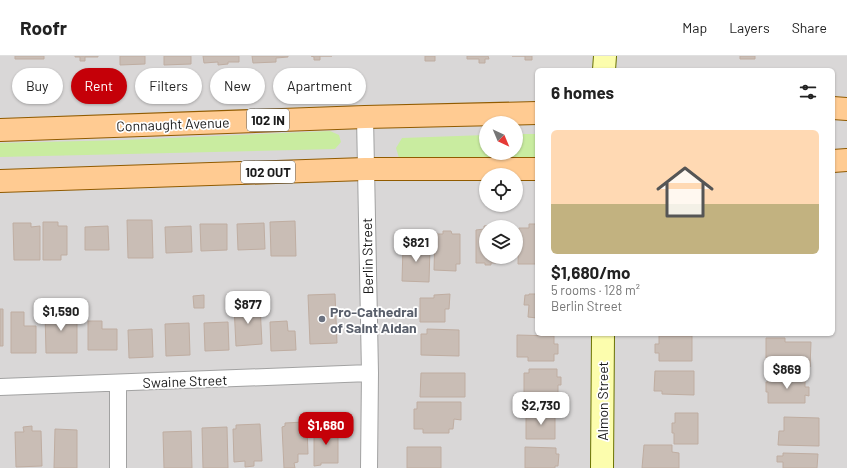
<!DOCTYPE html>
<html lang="en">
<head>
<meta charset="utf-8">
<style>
  body { margin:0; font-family:Barlow,sans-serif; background:#f6f6f6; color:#222; height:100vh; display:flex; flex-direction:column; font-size:15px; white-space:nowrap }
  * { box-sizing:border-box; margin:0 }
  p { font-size:13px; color:#767676 }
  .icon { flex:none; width:22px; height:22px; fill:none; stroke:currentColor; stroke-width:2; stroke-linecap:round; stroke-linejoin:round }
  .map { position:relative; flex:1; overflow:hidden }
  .sheet { position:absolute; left:535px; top:12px; width:300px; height:268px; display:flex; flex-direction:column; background:#fff; border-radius:6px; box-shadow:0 1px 3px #0004 }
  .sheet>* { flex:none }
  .hud { position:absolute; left:12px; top:12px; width:380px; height:36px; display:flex; gap:8px }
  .needle { width:26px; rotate:136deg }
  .controls { position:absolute; left:479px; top:60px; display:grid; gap:8px }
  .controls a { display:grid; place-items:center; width:44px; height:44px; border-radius:50%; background:#fff; box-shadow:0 1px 3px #0004; font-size:20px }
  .price { position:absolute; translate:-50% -34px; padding:0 9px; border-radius:8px; background:#fff; color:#222; font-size:13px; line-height:26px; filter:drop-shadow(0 1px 2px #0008) }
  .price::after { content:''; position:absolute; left:50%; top:24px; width:12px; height:9px; margin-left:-6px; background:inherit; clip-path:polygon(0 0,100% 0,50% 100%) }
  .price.selected { background:#c50008; color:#fff }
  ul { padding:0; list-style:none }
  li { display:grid; align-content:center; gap:8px; height:212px; padding:0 16px }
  li span { display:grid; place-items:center; height:124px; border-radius:6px; color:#555 }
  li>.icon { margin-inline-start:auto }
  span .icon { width:72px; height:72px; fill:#fffc; stroke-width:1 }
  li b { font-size:17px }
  h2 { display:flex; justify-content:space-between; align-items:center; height:48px; padding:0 16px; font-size:17px }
  .chip { padding:0 14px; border-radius:18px; background:#fff; box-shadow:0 1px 3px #0004; font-size:14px; line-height:36px }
  .chip.selected { background:#c50008; color:#fff }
  header { display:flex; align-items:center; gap:24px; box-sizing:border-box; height:56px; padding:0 20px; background:#fff; border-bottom:1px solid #e0e0e0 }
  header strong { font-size:19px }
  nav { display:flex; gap:22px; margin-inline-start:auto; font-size:14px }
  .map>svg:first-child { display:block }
  .residential { fill:#d9d7d7; fill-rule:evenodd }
  .grass { fill:#c9eca0 }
  .building { fill:#c9bdb5; stroke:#bfada1 }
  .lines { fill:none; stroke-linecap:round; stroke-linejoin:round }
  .street-casing { stroke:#a2a2a2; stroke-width:18 }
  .secondary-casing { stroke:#6b7300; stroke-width:24 }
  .primary-casing { stroke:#915b00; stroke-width:24 }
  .street { stroke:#fff; stroke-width:16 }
  .secondary { stroke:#fcfdad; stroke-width:22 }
  .primary { stroke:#ffcb92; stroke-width:22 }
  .worship-dot { fill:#6b7280; stroke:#fff; stroke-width:1.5 }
  .labels { text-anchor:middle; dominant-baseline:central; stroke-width:3.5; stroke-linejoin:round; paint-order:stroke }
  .shield { fill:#fff; stroke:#5f5f5f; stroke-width:1 }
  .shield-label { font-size:13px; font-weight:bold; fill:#1b1b1b }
  .street-label { font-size:14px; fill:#1b1b1b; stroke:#fff }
  .worship-label { font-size:14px; font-weight:bold; fill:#5b616d; stroke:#fff; text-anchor:start }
</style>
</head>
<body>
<header>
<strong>Roofr</strong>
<nav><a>Map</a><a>Layers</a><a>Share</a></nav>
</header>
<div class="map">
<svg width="847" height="412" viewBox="0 0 847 412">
  <rect width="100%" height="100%" fill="#ede8df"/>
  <path class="residential" d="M0 0H847V412H0ZM537 14H833V278H537ZM486 67H516V97H486ZM486 119H516V149H486ZM486 171H516V201H486Z"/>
  <path class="grass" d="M330 75 339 79 341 86 335 93 0 101V87L124 84Z
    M516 78H537V102H399L396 92 402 82 486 79V97H516Z"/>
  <path class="building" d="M15 0H44V3H15Z
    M75 0H98V1H85V5H80V1H75Z
    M120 0H145V8L120 9Z
    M164 0H191V8L164 9Z
    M203 0H239V6H228V8L218 9V6L204 7Z
    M252 0H288V1L276 2V6L253 7Z
    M311 0H332H320V4H314V1Z
    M425 0H435V5H425Z
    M467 0H488L489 3H485V7H479V3H467Z
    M512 0H532V4H525V0Z
    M740 0H755V3H740Z
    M127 164H152L153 202H128Z
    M295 165 296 200H271L270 166Z
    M43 166H58V170H67V199H61V204H43Z
    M13 167H31V171L40 170V204H14Z
    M264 167 265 193 238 194 237 168Z
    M200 168H227V194L201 195Z
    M529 168H537V208H518L519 172H529Z
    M492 169V171H486V201H500V207H491V209H485V207H476V174L484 173V170Z
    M108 170 109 194H85V171Z
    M191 170 192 196 166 197 165 171Z
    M443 175H451L452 178H460V208H456V215L434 214 435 178H443Z
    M411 186H422L421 191H430L429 226 402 225 403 191H411Z
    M335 238 337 287 310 288 308 239Z
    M450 238 449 253H445V266H420V242H434V239Z
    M529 238H537V262L528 261 529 249H524L525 239H529Z
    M204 239V252H194L193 240Z
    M260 249 262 288 236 290 234 250Z
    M0 253H3V290H0Z
    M11 256H24V270H36V297H11Z
    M45 256H77V297H46Z
    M88 265H102V273H117V294H88Z
    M287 265 288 275H295L296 294 271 295 270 266Z
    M228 266 229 294 205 295 204 267Z
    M189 267 190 299 166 300 165 268Z
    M152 273 153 301 129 302 128 274Z
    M427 273 459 274V300L421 299V278H427Z
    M517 279 554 280V288H558V298H554V305H528V301H517Z
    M659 280H692V305H659V297H655V288H659Z
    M766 282H785V286H811L810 311H766Z
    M529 313H557V321H561V329H558V337H554V341H531V337H524V317H529Z
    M655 315H694V339L662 338V335H654Z
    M421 317H465V341H420Z
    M769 322H805V331H809V340L805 339V347H768V336H766V326H768Z
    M417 346H461V364L454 363 453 373H449V377H423V373H414V353H417Z
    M533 356H555V383H526V360H533Z
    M675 357H698V388H674V377H672V367H675Z
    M784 361 819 362V390L778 389 779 375H784Z
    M304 366V371H307L308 398H298V406L294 407 295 412H284L282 371 285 370V367Z
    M260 368 262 405H254V410L245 411V405L234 406 233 373H236V369Z
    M32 370V375H41L42 410 16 411 15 376H24L23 371Z
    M227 371 228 412H203L202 372Z
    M338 371V407H321V409L314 410V377H316V372Z
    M55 373 77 374V412H54Z
    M191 375 192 412H164L163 376Z
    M644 389H672V396L679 397V412H642Z
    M407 391H441V412H407Z
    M525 391 556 392V398H559L558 410H555V412H525Z
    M783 397 818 398 817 412H783V406H777V400H783Z"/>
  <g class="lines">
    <g class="street-casing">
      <path id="street" d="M365 61 370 317 369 412
        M0 331 370 317
        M118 412V327"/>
    </g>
    <g class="secondary-casing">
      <path id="secondary" d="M604 14 605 0
        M602 412 603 278"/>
    </g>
    <g class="primary-casing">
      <path id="primary" d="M833 52 847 53
        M0 74 365 61 537 57
        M833 105 847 104
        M0 125 365 113H537"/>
    </g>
    <use href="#street" class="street"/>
    <use href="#secondary" class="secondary"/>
    <use href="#primary" class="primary"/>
  </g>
  <circle class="worship-dot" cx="322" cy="263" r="4"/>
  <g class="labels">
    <g class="shield">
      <rect x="247" y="53" width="42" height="22" rx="3"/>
      <rect x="241" y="105" width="54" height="22" rx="3"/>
    </g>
    <g class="shield-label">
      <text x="268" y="64">102 IN</text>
      <text x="268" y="116">102 OUT</text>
    </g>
    <g class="street-label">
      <text transform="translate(173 68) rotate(-2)">Connaught Avenue</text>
      <text transform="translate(367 200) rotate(-91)">Berlin Street</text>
      <text transform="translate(185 325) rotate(-2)">Swaine Street</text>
      <text transform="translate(602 345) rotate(-90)">Almon Street</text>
    </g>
    <g class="worship-label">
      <text x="330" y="255">Pro-Cathedral<tspan x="330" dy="16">of Saint Aidan</tspan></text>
    </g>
  </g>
</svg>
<div class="controls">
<a><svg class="needle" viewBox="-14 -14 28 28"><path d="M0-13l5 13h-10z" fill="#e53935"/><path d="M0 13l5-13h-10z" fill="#767676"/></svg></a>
<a><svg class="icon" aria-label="locate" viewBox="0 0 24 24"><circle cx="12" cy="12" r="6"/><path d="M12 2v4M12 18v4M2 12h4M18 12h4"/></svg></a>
<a><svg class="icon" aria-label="layers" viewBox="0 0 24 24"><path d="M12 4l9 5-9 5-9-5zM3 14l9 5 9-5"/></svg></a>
</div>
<b class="price" style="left:416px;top:207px">$821</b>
<b class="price" style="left:248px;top:269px">$877</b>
<b class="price" style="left:61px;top:276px">$1,590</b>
<b class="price" style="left:787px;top:334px">$869</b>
<b class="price" style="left:541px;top:370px">$2,730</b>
<b class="price selected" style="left:326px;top:390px">$1,680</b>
<div class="hud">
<a class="chip">Buy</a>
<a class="chip selected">Rent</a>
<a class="chip">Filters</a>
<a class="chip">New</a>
<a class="chip">Apartment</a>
</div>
<section class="sheet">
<h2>6 homes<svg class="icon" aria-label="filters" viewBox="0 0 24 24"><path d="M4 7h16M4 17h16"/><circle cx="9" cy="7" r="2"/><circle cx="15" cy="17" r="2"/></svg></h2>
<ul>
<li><span style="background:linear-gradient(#ffd9b3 60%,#c2b280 0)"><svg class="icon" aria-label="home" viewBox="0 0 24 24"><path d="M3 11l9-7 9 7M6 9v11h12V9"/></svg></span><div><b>$1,680/mo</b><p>5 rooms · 128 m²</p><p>Berlin Street</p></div></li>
</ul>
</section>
</div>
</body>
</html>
